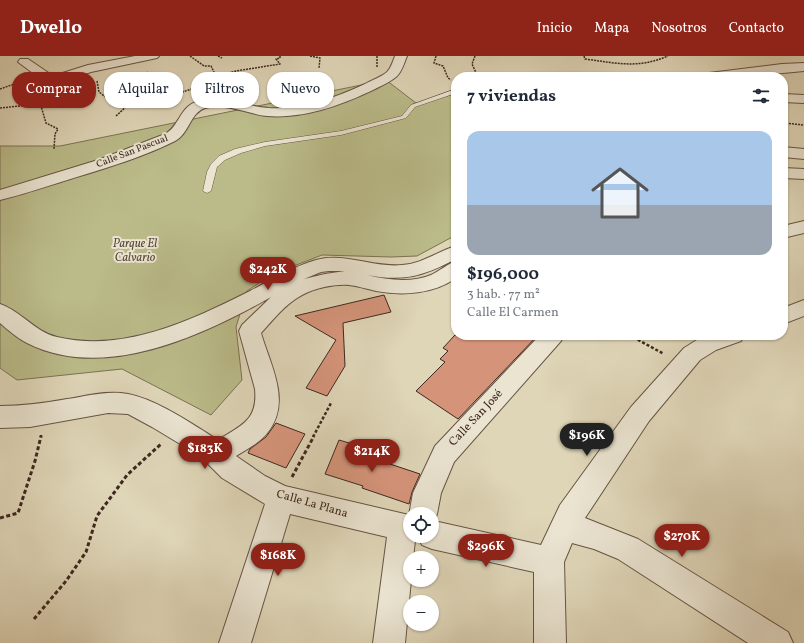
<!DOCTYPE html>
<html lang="es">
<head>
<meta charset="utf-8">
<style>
  body { margin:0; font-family:Vollkorn,serif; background:#f2f2f3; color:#1f2937; height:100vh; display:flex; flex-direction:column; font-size:15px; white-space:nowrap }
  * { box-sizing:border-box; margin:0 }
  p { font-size:13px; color:#747a83 }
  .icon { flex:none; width:22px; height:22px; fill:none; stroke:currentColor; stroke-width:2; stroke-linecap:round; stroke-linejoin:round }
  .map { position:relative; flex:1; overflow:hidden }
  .side { position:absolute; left:451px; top:16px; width:337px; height:268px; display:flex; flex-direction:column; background:#fff; border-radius:16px; box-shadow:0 1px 3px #0004 }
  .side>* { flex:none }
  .guide { position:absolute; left:12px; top:16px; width:379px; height:36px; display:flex; gap:8px }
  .controls { position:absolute; left:403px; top:451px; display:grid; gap:8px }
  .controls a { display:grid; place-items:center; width:36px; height:36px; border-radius:50%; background:#fff; box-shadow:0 1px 3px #0004; font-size:20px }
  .price { position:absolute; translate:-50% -34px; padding:0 9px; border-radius:14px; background:#8f2418; color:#fff; font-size:13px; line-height:26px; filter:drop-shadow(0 1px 2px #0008) }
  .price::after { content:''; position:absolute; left:50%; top:24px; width:12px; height:9px; margin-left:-6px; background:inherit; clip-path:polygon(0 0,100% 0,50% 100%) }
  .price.on { background:#222; color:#fff }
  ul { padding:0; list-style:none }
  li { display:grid; align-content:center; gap:8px; height:212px; padding:0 16px }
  li span { display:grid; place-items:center; height:124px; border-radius:12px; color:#555 }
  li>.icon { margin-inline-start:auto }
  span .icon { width:72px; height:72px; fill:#fffc; stroke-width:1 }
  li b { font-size:17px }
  h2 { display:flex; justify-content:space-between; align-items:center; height:48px; padding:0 16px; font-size:17px }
  .chip { padding:0 14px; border-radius:16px; background:#fff; box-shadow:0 1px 3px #0004; font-size:14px; line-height:36px }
  .chip.on { background:#8f2418; color:#fff }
  header { display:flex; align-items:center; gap:24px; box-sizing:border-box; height:56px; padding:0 20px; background:#8f2418; color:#fff }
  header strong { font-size:19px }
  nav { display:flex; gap:22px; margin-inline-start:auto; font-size:14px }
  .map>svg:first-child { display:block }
  .green { fill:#babb89; stroke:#7c7254 }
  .building { fill:#d5947a; stroke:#3e281f }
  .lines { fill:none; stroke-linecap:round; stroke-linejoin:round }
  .lane-casing { stroke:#665445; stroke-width:1 }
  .street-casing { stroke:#665445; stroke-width:2 }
  .path-far2 { stroke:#3e281f; stroke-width:1.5; stroke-dasharray:2 1; stroke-linecap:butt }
  .path-far1 { stroke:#3e281f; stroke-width:2.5; stroke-dasharray:3 2; stroke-linecap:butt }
  .path { stroke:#3e281f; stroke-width:3; stroke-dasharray:4 2.5; stroke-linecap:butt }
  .lane { fill:#eae4d1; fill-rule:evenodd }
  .street { fill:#eae4d1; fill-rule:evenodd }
  .labels { text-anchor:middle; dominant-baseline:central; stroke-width:4; stroke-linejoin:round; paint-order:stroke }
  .far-street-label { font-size:10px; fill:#3e281f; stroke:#eae4d1 }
  .park-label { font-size:12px; font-style:italic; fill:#574534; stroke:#eae4d1 }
  .street-label { font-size:12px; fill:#3e281f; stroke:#eae4d1 }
</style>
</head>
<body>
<header>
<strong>Dwello</strong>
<nav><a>Inicio</a><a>Mapa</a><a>Nosotros</a><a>Contacto</a></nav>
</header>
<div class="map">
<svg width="804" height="587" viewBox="0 0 804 587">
  <rect width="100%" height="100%" fill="#dfd6b8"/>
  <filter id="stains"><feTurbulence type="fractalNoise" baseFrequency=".005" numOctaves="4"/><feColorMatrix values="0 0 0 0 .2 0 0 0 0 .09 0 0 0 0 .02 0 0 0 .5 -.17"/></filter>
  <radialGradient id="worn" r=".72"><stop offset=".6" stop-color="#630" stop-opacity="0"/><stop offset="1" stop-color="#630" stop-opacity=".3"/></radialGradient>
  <path class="green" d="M386 24 416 47 456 38V179L417 200 391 201 322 199 273 218 247 235 236 271 242 324 211 359 122 313 17 324 0 312V90H60Z"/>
  <path class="building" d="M384 239 391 256 343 267 345 310 327 340 306 332 336 284 295 260Z
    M455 279H538L458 363 416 335 445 306 440 303 448 295 443 292Z
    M276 367 305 378 286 412 248 397 250 393 266 381Z
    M339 384 366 392 363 399 420 418 412 436 409 448 362 432 363 430 325 418Z"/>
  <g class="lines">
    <g class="lane-casing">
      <path id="lane" d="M456 33V37L415 51 406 62 341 79 265 90 241 97 225 104 217 111 211 135 207 137 203 135 207 116 211 108 219 100 235 93 265 86 341 75 402 60 411 49Z"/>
    </g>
    <g class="street-casing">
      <path id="street" d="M135 0H159L157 2 91 16 61 26 76 38 75 41H65L18 6 20 3H28L53 20 88 9Z
        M395 0H407C404 7 402 16 396 21 390 26 381 30 375 33 342 49 304 63 267 60 247 58 224 46 205 52 190 57 189 78 175 85 139 103 99 114 61 126 41 132 21 139 0 144V134L98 104 165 78C179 71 180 51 196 46 221 38 244 50 268 52 302 54 335 42 365 28 372 24 381 21 387 16 391 12 393 5 395 0Z
        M804 7V15L739 21H703L705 18 709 17 782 8Z
        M783 38 804 39V47L783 46Z
        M783 91 804 93V103L783 101Z
        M783 112 804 113V123L783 122Z
        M804 165V177L783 182V170Z
        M456 190V203C423 220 404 226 367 219 387 224 412 227 431 219 440 215 447 208 456 205V222C434 238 403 240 376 235 367 233 358 230 349 229 334 228 315 232 302 239 285 248 273 264 261 277 270 309 292 345 268 376 260 387 247 393 236 400L265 420 285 430 409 459 413 437 435 390 540 279H564L561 285 454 406 441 437 437 458 434 465 541 489 560 449 631 351 684 292 700 282 709 279H744L741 285 716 294 700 304 649 365 585 462 638 483 788 576 793 587H748L618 503 594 493 572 487 564 506 566 587H534V516L432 493 422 489 419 483 415 485 413 502H410L411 524 405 587H373L387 481 290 458 251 587H219L265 448 222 422 200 400 152 371 128 358 108 357 30 371 0 372V350C23 350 45 347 67 343 87 340 108 334 128 338 158 344 192 368 218 384 242 369 258 364 255 333L239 275 242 269 271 241C202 280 104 326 27 287 17 282 8 274 0 267V248C21 255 35 276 57 281 124 297 192 264 250 235 271 224 292 211 316 204 345 196 373 212 402 209 422 208 438 195 456 190ZM329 215H345L325 218 304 223 321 216ZM410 458H432V480H410Z
        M804 244V260L783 268V252Z"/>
    </g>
    <path class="path-far2" d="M190 0 204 10H211L214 16V22L206 33
      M218 0 222 2
      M310 0 320 2 319 12
      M377 0V11
      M436 0 434 7 443 10 448 22 451 24
      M475 0 472 8 478 21
      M584 0 585 3C616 7 638 13 668 0
      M147 16 157 30
      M214 21 236 15 280 8 276 3 280 2V0
      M97 25 99 36 112 46
      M0 33 26 24
      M35 46 41 50 46 67 58 73 55 78 54 93
      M0 52 20 50 47 41
      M116 60 128 49 149 47 213 26
      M783 67 804 69"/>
    <path class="path-far1" d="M629 279 664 298
      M41 381V379
      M313 381 331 347"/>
    <path class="path" d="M292 421 314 380
      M0 462 18 457 35 405 41 380
      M34 563 66 525 86 496 97 460 127 419 161 388"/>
    <use href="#lane" class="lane"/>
    <use href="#street" class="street"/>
  </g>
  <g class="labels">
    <g class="far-street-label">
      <text transform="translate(132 95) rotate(-21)">Calle San Pascual</text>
    </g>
    <g class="park-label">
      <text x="135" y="188">Parque El<tspan x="135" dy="14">Calvario</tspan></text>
    </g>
    <g class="street-label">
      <text transform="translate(476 362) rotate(-47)">Calle San José</text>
      <text transform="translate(312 448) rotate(16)">Calle La Plana</text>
    </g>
  </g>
  <rect width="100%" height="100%" filter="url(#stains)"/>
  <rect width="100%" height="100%" fill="url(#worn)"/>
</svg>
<div class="controls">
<a><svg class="icon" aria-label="locate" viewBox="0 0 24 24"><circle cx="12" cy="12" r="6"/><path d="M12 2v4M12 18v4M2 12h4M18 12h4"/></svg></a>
<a>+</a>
<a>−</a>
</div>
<b class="price" style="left:268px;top:235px">$242K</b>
<b class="price on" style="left:587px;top:401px">$196K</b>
<b class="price" style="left:205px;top:414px">$183K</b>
<b class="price" style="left:372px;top:417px">$214K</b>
<b class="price" style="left:682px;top:502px">$270K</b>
<b class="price" style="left:486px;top:512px">$296K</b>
<b class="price" style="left:278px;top:521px">$168K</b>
<div class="guide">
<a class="chip on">Comprar</a>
<a class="chip">Alquilar</a>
<a class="chip">Filtros</a>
<a class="chip">Nuevo</a>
</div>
<section class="side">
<h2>7 viviendas<svg class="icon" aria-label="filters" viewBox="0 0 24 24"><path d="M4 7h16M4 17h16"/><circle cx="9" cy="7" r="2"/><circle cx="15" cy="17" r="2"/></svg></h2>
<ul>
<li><span style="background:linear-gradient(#a9c7e8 60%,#9aa5b1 0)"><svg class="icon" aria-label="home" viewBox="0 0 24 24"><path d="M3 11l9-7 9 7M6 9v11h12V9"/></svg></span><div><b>$196,000</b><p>3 hab. · 77 m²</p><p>Calle El Carmen</p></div></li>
</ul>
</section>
</div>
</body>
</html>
